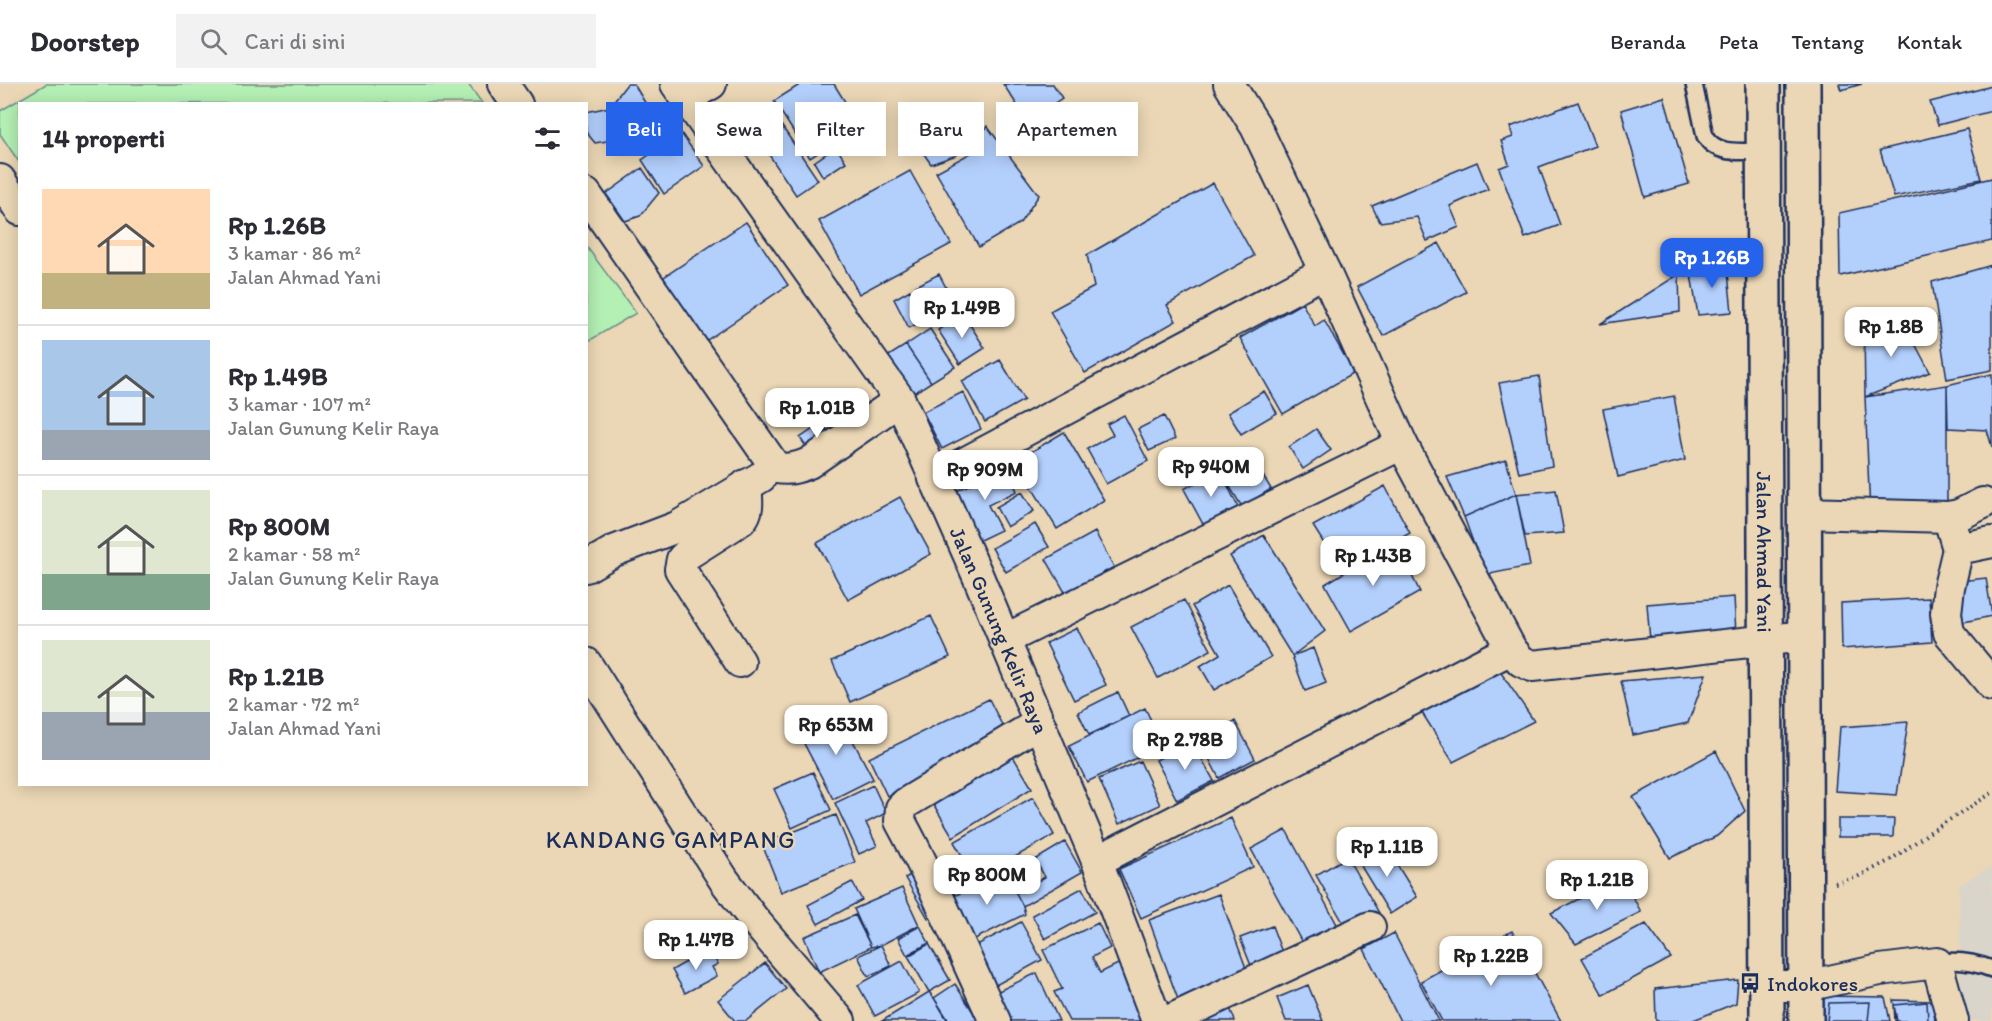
<!DOCTYPE html>
<html lang="id">
<head>
<meta charset="utf-8">
<style>
  body { margin:0; font-family:Itim,sans-serif; background:#f2f2f3; color:#2b2b33; height:100vh; display:flex; flex-direction:column; font-size:22px; white-space:nowrap }
  * { box-sizing:border-box; margin:0 }
  p { font-size:20px; color:#7c7c81 }
  .icon { flex:none; width:33px; height:33px; fill:none; stroke:currentColor; stroke-width:2; stroke-linecap:round; stroke-linejoin:round }
  .map { position:relative; flex:1; overflow:hidden }
  .panel { position:absolute; left:18px; top:18px; width:570px; height:684px; display:flex; flex-direction:column; background:#fff; border-radius:0px; box-shadow:0 3px 15px #0003 }
  .panel>* { flex:none }
  .hud { position:absolute; left:606px; top:18px; width:570px; height:54px; display:flex; gap:12px }
  .price { position:absolute; translate:-50% -51px; padding:0 14px; border-radius:12px; background:#fff; color:#222; font-size:20px; line-height:39px; filter:drop-shadow(0 2px 3px #0008) }
  .price::after { content:''; position:absolute; left:50%; top:36px; width:18px; height:14px; margin-left:-9px; background:inherit; clip-path:polygon(0 0,100% 0,50% 100%) }
  .price.current { background:#2563eb; color:#fff }
  ul { padding:0; list-style:none }
  li { display:flex; align-items:center; gap:18px; height:150px; padding:0 24px }
  li+li { border-top:2px solid #e1e1e2 }
  li span { display:grid; place-items:center; flex:none; width:168px; height:120px; border-radius:0px; color:#555 }
  li>.icon { margin-inline-start:auto }
  span .icon { width:72px; height:72px; fill:#fffc; stroke-width:1 }
  li b { font-size:26px }
  h2 { display:flex; justify-content:space-between; align-items:center; height:72px; padding:0 24px; font-size:26px }
  .chip { padding:0 21px; border-radius:0px; background:#fff; box-shadow:0 3px 15px #0003; font-size:21px; line-height:54px }
  .chip.current { background:#2563eb; color:#fff }
  header { display:flex; align-items:center; gap:36px; box-sizing:border-box; height:84px; padding:0 30px; background:#fff; border-bottom:2px solid #e1e1e2 }
  header strong { font-size:28px }
  nav { display:flex; gap:33px; margin-inline-start:auto; font-size:21px }
  .search { width:420px; height:54px; background:#f2f2f3; display:flex; align-items:center; gap:15px; box-sizing:border-box; padding:0 21px; border-radius:0px; color:#7c7c81; font-size:22px }
  .map>svg:first-child { display:block }
  .built { fill:#dad5ca }
  .green { fill:#b4efb4; stroke:#688f89; stroke-width:1.5 }
  .building { fill:#b3cffc; stroke:#1b2f5e; stroke-width:1.5 }
  .lines { fill:none; stroke-linecap:round; stroke-linejoin:round }
  .service-casing { stroke:#1b2f5e; stroke-width:20 }
  .minor-casing { stroke:#1b2f5e; stroke-width:34 }
  .primary-casing { stroke:#1b2f5e; stroke-width:38 }
  .path { stroke:#1b2f5e; stroke-width:4; stroke-dasharray:1.5 4.5; stroke-linecap:butt }
  .service { stroke:#ebd7b5; stroke-width:15 }
  .minor { stroke:#ebd7b5; stroke-width:30 }
  .primary { stroke:#ebd7b5; stroke-width:33 }
  .labels { text-anchor:middle; dominant-baseline:central; stroke-width:4.5; stroke-linejoin:round; paint-order:stroke }
  .street-label { font-size:21px; fill:#1b2f5e; stroke:#ebd7b5 }
  .poi-label { font-size:21px; fill:#1b2f5e; stroke:#ebd7b5; text-anchor:start }
  .quarter-label { font-size:24px; letter-spacing:1.5px; fill:#1b2f5e; stroke:#ebd7b5 }
</style>
</head>
<body>
<header>
<strong>Doorstep</strong>
<div class="search"><svg class="icon" aria-label="search" viewBox="0 0 24 24"><circle cx="10" cy="10" r="6"/><path d="M15 15l6 6"/></svg>Cari di sini</div>
<nav><a>Beranda</a><a>Peta</a><a>Tentang</a><a>Kontak</a></nav>
</header>
<div class="map">
<svg width="1992" height="937" viewBox="0 0 1992 937">
  <rect width="100%" height="100%" fill="#ebd7b5"/>
  <filter id="ink" filterUnits="userSpaceOnUse"><feTurbulence type="fractalNoise" baseFrequency=".0167" numOctaves="2"/><feDisplacementMap in="SourceGraphic" scale="12" xChannelSelector="R" yChannelSelector="G"/><feConvolveMatrix kernelMatrix="1 2 1 2 8 2 1 2 1" color-interpolation-filters="sRGB"/></filter>
  <g filter="url(#ink)">
    <path class="built" d="M1992 782V937H1961L1959 801Z"/>
    <path class="green" d="M46 0H468L482 19 20 20 19 78 0 50V27Z
      M586 162 636 229 587 258H586Z"/>
    <path class="building" d="M627 0H634L650 27 632 53 595 59 586 48V28L609 23Z
      M801 0H834L860 42 810 74 774 17Z
      M1003 0H1053L1062 14 1028 37Z
      M1839 0H1862L1841 6Z
      M1992 2V27L1938 41 1930 18Z
      M1664 13 1689 100 1645 113 1621 26Z
      M1578 18 1595 62 1539 83 1560 141 1525 154 1499 84 1509 80 1501 57 1513 53 1510 43Z
      M951 28 969 52 957 71 931 80 914 56Z
      M779 38 818 96 796 111 757 53Z
      M987 42 1039 111 1020 139 979 163 936 88 971 69Z
      M1967 45 1981 95 1894 113 1880 66Z
      M681 49 704 82 664 110 642 76Z
      M836 63 846 78 823 93 814 78Z
      M1477 78 1488 105 1450 122 1459 143 1427 157 1417 133 1380 138 1372 122Z
      M642 84 659 109 640 132 625 137 606 110Z
      M910 87 951 160 859 210 819 137Z
      M1992 94V157L1840 192 1839 129Z
      M1213 99 1254 172 1167 221 1176 237 1085 289 1050 227 1094 203 1087 171Z
      M746 138 788 201 704 258 661 195Z
      M1439 159 1466 208 1383 252 1357 203Z
      M1727 179 1732 228 1698 231 1690 185Z
      M1992 181V286L1947 295 1932 198Z
      M939 190 955 221 932 233 916 202Z
      M1679 190 1680 228 1600 240Z
      M910 206 925 236 909 244 894 215Z
      M1302 219 1315 242 1324 236 1354 289 1283 330 1240 254Z
      M963 230 985 264 960 280 938 246Z
      M1905 241 1930 288 1865 313 1864 245Z
      M930 245 955 283 931 298 906 261Z
      M906 261 931 298 911 311 887 273Z
      M1000 276 1024 316 985 338 962 297Z
      M1992 290V363L1987 346 1948 344 1947 301Z
      M1539 292 1552 382 1519 389 1499 299Z
      M1947 301V431L1870 430 1865 313Z
      M1264 307 1277 329 1241 350 1228 329Z
      M963 308 981 345 942 365 923 328Z
      M1674 312 1685 376 1618 393 1603 325Z
      M1124 331 1148 377 1106 400 1087 365 1113 351 1107 340Z
      M1164 332 1175 355 1149 367 1138 345Z
      M822 339 834 356 812 371 800 354Z
      M1316 345 1331 366 1303 385 1289 363Z
      M1064 348 1104 416 1057 445 1016 377Z
      M1251 372 1271 405 1242 423 1222 390Z
      M1506 376 1516 410 1464 433 1447 393Z
      M1006 383 1017 407 988 421 1001 446 978 457 954 408Z
      M1218 386 1222 390 1238 423 1204 442 1184 405Z
      M1385 402 1410 449 1342 488 1313 442Z
      M1556 406 1564 449 1525 452 1516 410Z
      M1022 408 1034 427 1007 443 996 423Z
      M1516 410 1530 482 1485 491 1464 433Z
      M900 413 931 470 848 516 817 459Z
      M1035 440 1049 463 1006 488 992 464Z
      M1095 448 1114 483 1066 510 1046 475Z
      M1264 451 1325 547 1292 572 1230 472Z
      M1395 458 1420 508 1351 547 1325 500Z
      M1986 494 1992 532 1959 539 1960 497Z
      M1228 501 1271 573 1214 606 1200 582 1220 570 1192 522Z
      M1734 513 1736 550 1650 557 1647 520Z
      M1929 514 1932 558 1842 565 1841 519Z
      M1184 516 1211 566 1158 594 1131 543Z
      M931 532 950 573 850 618 832 577Z
      M1077 544 1106 601 1074 616 1046 559Z
      M1313 564 1326 599 1305 607 1292 572Z
      M1497 583 1534 637 1453 678 1419 624Z
      M1706 590 1688 639 1633 651 1621 597Z
      M1118 608 1129 632 1089 651 1078 628Z
      M989 615 1008 653 887 712 869 674Z
      M1145 624 1163 661 1087 698 1069 662Z
      M838 628 873 695 833 715 798 648Z
      M1235 637 1255 675 1219 694 1199 655Z
      M1908 638 1897 711 1835 707 1840 643Z
      M1192 657 1214 697 1177 716 1156 676Z
      M1716 667 1745 727 1717 752 1670 774 1633 713Z
      M1011 669 1032 704 953 753 932 718Z
      M1140 677 1160 721 1119 740 1099 695Z
      M813 688 831 726 792 744 774 705Z
      M873 701 886 729 866 739 877 762 859 770 835 719Z
      M1033 713 1054 751 976 795 954 758Z
      M836 731 855 778 781 808 762 760Z
      M1231 734 1253 783 1141 834 1119 785Z
      M1838 735H1894L1893 753H1838Z
      M1286 746 1340 846 1305 864 1251 765Z
      M1065 758 1082 788 1023 822 1016 809 1045 793 1035 776Z
      M1383 758 1417 813 1390 830 1356 774Z
      M1347 773 1379 829 1348 847 1316 791Z
      M917 787 940 827 928 834 905 794Z
      M1004 787 1023 822 1025 830 969 858 948 815Z
      M1622 793 1641 828 1576 860 1551 829Z
      M852 798 862 816 818 840 808 821Z
      M902 804 919 841 881 861 871 863 854 825Z
      M1082 804 1095 828 1045 855 1032 831Z
      M1219 810 1250 895 1180 921 1149 836Z
      M855 831 871 863 819 888 804 853Z
      M1021 838 1042 876 992 903 971 864Z
      M1098 839 1110 864 1092 873 1100 889 1120 879 1148 937H1069L1054 908 1062 905 1043 866Z
      M1646 840 1671 874 1603 911 1582 874Z
      M920 842 929 859 907 871 898 854Z
      M1272 842 1285 876 1254 889 1240 854Z
      M1512 847 1561 937H1442L1421 897Z
      M1394 849 1439 937H1400L1364 865Z
      M929 860 950 896 929 908 908 872Z
      M881 861 891 882 868 892 858 872Z
      M709 865 718 880 712 883 717 892 685 909 672 886Z
      M902 877 919 909 875 932 858 901Z
      M765 879 786 905 746 937H735L718 916Z
      M1037 889 1059 937H1007L994 909Z
      M1738 896 1736 919 1691 937H1656L1655 905Z
      M955 900 979 937H949L934 914Z
      M1308 901 1323 937H1286L1277 914Z
      M929 908 934 914 948 937H882Z
      M1821 912 1885 913 1890 937H1823Z
      M1893 916 1933 917 1935 937H1897Z
      M1870 918 1868 937H1827L1829 919Z
      M1927 918 1928 937H1895L1894 921Z
      M1230 924 1235 937H1201Z"/>
    <g class="lines">
      <g class="service-casing">
        <path id="service" d="M1694 0 1705 52C1716 72 1742 67 1762 67
          M1937 879C1956 875 1973 878 1992 885"/>
      </g>
      <g class="minor-casing">
        <g id="minor">
          <path d="M503 0 517 20"/>
          <path id="s1" d="M676 0 900 316 977 490 1097 777 1157 937"/>
          <path d="M1229 0 1256 43 1325 188 1402 360 1511 565 1521 577 1532 582 1805 552"/>
          <path d="M686 14 711 0"/>
          <path d="M0 96 20 126"/>
          <path d="M586 110 776 384C789 386 797 384 809 379L900 316"/>
          <path d="M934 395 1325 188"/>
          <path d="M1804 429 1948 433 1959 431 1983 419"/>
          <path d="M1952 445 1958 465 1992 458"/>
          <path d="M1958 465 1949 503 1946 529 1949 549 1992 601"/>
          <path d="M586 483 614 467 677 443 761 393"/>
          <path d="M1004 556 1402 360"/>
          <path d="M740 578 680 485 682 475 686 471 741 436C750 427 747 414 746 401"/>
          <path d="M586 579 724 796 755 837 840 937"/>
          <path d="M1097 777 1511 565"/>
          <path d="M1767 902H1806L1880 886 1937 879 1953 937"/>
          <path d="M995 937C963 870 936 802 900 737L901 724 906 719 1039 639"/>
          <path d="M1168 937 1370 843"/>
        </g>
      </g>
      <g class="primary-casing">
        <g id="primary">
          <path id="s2" d="M1763 0 1767 937"/>
          <path d="M1803 0 1806 937"/>
        </g>
      </g>
      <path class="path" d="M1835 799 1855 794 1889 777 1930 748 1992 709"/>
      <use href="#service" class="service"/>
      <use href="#minor" class="minor"/>
      <use href="#primary" class="primary"/>
    </g>
  </g>
  <defs>
    <g id="bus-bare" transform="scale(1.62)"><path d="M-5-6H5V4H4V6H2V4H-2V6H-4V4H-5ZM-3.5-4V0h7V-4ZM-3.5 1.2v1.5H-2V1.2ZM2 1.2v1.5H3.5V1.2Z" fill="#1b2f5e" stroke="#ebd7b5" stroke-width="2.5" paint-order="stroke"/></g>
  </defs>
  <g fill-rule="evenodd">
    <use href="#bus-bare" x="1750" y="899"/>
  </g>
  <g class="labels">
    <g class="street-label">
      <text stroke="none"><textPath href="#s2" startOffset="468">Jalan Ahmad Yani</textPath></text>
      <text stroke="none"><textPath href="#s1" startOffset="638">Jalan Gunung Kelir Raya</textPath></text>
    </g>
    <g class="poi-label">
      <text x="1767" y="899">Indokores</text>
    </g>
    <g class="quarter-label">
      <text x="671" y="755">KANDANG GAMPANG</text>
    </g>
  </g>
</svg>
<b class="price current" style="left:1712px;top:205px">Rp 1.26B</b>
<b class="price" style="left:962px;top:255px">Rp 1.49B</b>
<b class="price" style="left:1891px;top:274px">Rp 1.8B</b>
<b class="price" style="left:817px;top:355px">Rp 1.01B</b>
<b class="price" style="left:1211px;top:414px">Rp 940M</b>
<b class="price" style="left:985px;top:417px">Rp 909M</b>
<b class="price" style="left:1373px;top:503px">Rp 1.43B</b>
<b class="price" style="left:836px;top:672px">Rp 653M</b>
<b class="price" style="left:1185px;top:687px">Rp 2.78B</b>
<b class="price" style="left:1387px;top:794px">Rp 1.11B</b>
<b class="price" style="left:987px;top:822px">Rp 800M</b>
<b class="price" style="left:1597px;top:827px">Rp 1.21B</b>
<b class="price" style="left:696px;top:887px">Rp 1.47B</b>
<b class="price" style="left:1491px;top:903px">Rp 1.22B</b>
<div class="hud">
<a class="chip current">Beli</a>
<a class="chip">Sewa</a>
<a class="chip">Filter</a>
<a class="chip">Baru</a>
<a class="chip">Apartemen</a>
</div>
<section class="panel">
<h2>14 properti<svg class="icon" aria-label="filters" viewBox="0 0 24 24"><path d="M4 7h16M4 17h16"/><circle cx="9" cy="7" r="2"/><circle cx="15" cy="17" r="2"/></svg></h2>
<ul>
<li><span style="background:linear-gradient(#ffd9b3 70%,#c2b280 0)"><svg class="icon" aria-label="home" viewBox="0 0 24 24"><path d="M3 11l9-7 9 7M6 9v11h12V9"/></svg></span><div><b>Rp 1.26B</b><p>3 kamar · 86 m²</p><p>Jalan Ahmad Yani</p></div></li>
<li><span style="background:linear-gradient(#a9c7e8 75%,#9aa5b1 0)"><svg class="icon" aria-label="home" viewBox="0 0 24 24"><path d="M3 11l9-7 9 7M6 9v11h12V9"/></svg></span><div><b>Rp 1.49B</b><p>3 kamar · 107 m²</p><p>Jalan Gunung Kelir Raya</p></div></li>
<li><span style="background:linear-gradient(#dfe7d0 70%,#7fa58c 0)"><svg class="icon" aria-label="home" viewBox="0 0 24 24"><path d="M3 11l9-7 9 7M6 9v11h12V9"/></svg></span><div><b>Rp 800M</b><p>2 kamar · 58 m²</p><p>Jalan Gunung Kelir Raya</p></div></li>
<li><span style="background:linear-gradient(#dfe7d0 60%,#9aa5b1 0)"><svg class="icon" aria-label="home" viewBox="0 0 24 24"><path d="M3 11l9-7 9 7M6 9v11h12V9"/></svg></span><div><b>Rp 1.21B</b><p>2 kamar · 72 m²</p><p>Jalan Ahmad Yani</p></div></li>
</ul>
</section>
</div>
</body>
</html>
